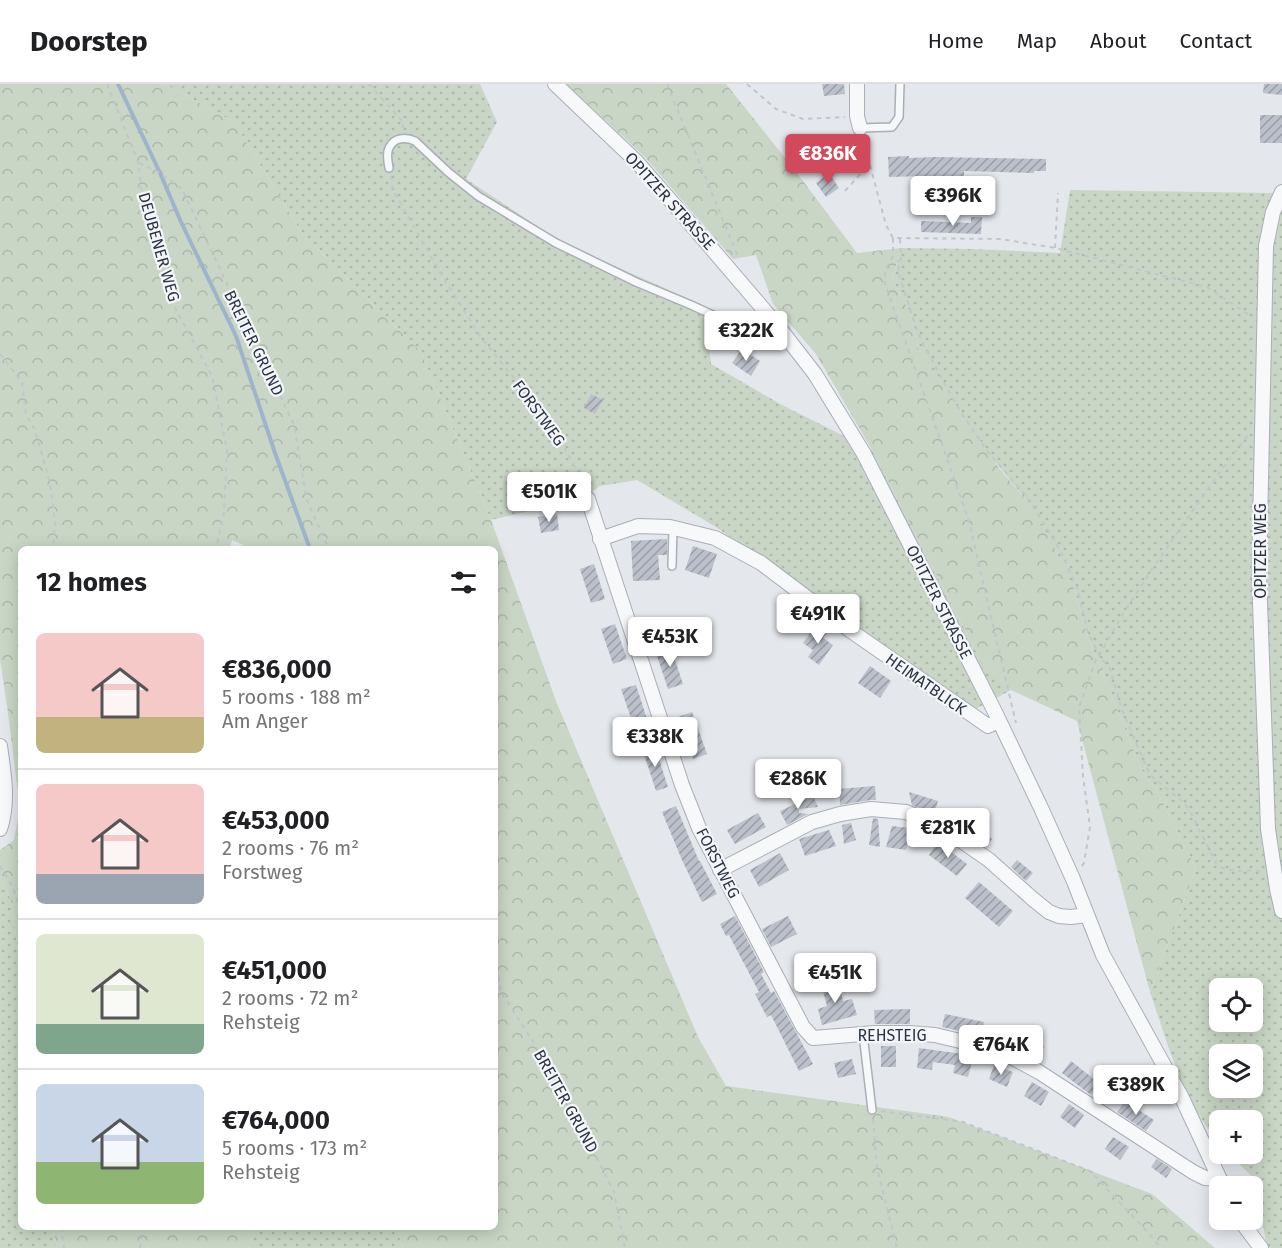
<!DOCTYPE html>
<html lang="en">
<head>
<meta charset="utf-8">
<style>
  body { margin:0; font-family:"Fira Sans",sans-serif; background:#f2f2f2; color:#202124; height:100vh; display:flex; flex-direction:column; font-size:22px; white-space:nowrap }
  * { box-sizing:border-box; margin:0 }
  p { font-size:20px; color:#757577 }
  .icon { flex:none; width:33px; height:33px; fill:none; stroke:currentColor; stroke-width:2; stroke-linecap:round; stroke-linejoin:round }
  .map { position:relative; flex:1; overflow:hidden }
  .sheet { position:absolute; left:18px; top:462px; width:480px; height:684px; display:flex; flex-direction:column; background:#fff; border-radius:9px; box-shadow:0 3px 15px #0003 }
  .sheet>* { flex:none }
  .buttons { position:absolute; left:1209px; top:894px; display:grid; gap:12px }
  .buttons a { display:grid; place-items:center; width:54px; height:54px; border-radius:9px; background:#fff; box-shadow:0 3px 15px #0003; font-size:30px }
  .price { position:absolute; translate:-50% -51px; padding:0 14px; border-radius:6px; background:#fff; color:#222; font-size:20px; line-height:39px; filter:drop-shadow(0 2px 3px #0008) }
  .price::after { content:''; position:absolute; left:50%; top:36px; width:18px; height:14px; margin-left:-9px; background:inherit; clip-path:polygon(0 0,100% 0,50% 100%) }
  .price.current { background:#d1495b; color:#fff }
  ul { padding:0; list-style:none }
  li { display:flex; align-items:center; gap:18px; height:150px; padding:0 18px }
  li+li { border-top:2px solid #e0e0e0 }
  li span { display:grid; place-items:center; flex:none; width:168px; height:120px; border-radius:9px; color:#555 }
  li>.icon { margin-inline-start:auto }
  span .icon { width:72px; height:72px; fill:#fffc; stroke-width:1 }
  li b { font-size:26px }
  h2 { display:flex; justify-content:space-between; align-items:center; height:72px; padding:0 18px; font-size:26px }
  header { display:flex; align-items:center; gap:36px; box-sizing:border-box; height:84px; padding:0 30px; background:#fff; border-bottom:2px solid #e0e0e0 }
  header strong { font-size:28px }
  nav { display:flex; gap:33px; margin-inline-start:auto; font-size:21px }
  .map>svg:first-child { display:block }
  .grass { fill:url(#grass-dots); fill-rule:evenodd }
  .forest { fill:url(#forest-crowns) }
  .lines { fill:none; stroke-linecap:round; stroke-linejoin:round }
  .stream { stroke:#9fb4cc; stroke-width:4 }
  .building { fill:url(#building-hatch) }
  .lane-casing { stroke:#a9aeb7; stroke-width:10 }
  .street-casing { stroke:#a9aeb7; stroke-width:16 }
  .path { stroke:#c2c5cb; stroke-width:2; stroke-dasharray:4.5 4.5; stroke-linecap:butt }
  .lane { stroke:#f7f8fa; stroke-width:7 }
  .street { stroke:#f7f8fa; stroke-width:14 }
  .labels { text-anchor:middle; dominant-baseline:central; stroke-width:4.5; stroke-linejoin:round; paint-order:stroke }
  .street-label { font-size:16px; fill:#2b3445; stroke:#f4f6f9 }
</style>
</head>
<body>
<header>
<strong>Doorstep</strong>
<nav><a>Home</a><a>Map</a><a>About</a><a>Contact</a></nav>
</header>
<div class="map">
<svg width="1282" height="1164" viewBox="0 0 1282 1164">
  <defs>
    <pattern id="grass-dots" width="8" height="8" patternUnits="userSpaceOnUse" patternTransform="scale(1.5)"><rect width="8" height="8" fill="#c9d6c5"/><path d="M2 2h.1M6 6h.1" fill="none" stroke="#adb8ab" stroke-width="1.8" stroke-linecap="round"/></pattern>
    <pattern id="forest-crowns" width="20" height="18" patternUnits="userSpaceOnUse" patternTransform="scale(1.5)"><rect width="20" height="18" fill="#c9d6c5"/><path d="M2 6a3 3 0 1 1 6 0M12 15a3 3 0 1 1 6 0" fill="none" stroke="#adb8ab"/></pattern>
    <pattern id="building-hatch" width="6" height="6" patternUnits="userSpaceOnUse" patternTransform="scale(1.5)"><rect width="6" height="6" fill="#bbc0ca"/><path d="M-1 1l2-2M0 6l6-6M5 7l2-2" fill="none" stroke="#989da6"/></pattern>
  </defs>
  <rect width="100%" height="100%" fill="#e4e7ec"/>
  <path class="grass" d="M165 0H480L497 38 466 95 563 159 705 222 711 280 782 321 872 366 979 573 1011 606 974 626 857 546 716 443 637 396 600 402 582 414 491 436 421 268 301 148 234 38Z
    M1282 105V1164H1267L1255 1096 1230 1070H1252V1036H1220L1219 1058C1182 1016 1168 960 1150 908L1196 785 1156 705 1141 685 1086 548 1075 507 1026 416 972 349 918 264 911 230 892 196 901 164 973 165 1060 169 1070 106 1276 109ZM1220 904H1252V938H1220ZM1220 970H1252V1004H1220Z
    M0 793 11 816 21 889V1143H53L57 1164H0Z
    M255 1143H397L402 1164H249Z"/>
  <path class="forest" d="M0 0H165L234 38 301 148 421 268 491 436 556 617 698 953 726 1002 949 1033 1152 1110 1215 1164H402L397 1143H495V465H252L232 456 229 465H21V889L11 816 0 793V766L14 756 20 724 8 629 0 575Z
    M566 0H726L794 85 857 169 901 164 892 196 911 230 918 264 999 384 1026 416 1055 465 1075 507 1086 548 1141 685 1156 705 1196 785 1150 908 1077 637 1011 606 979 573 872 366 816 270 773 220 756 171 733 175 644 72Z
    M53 1143H255L249 1164H57Z"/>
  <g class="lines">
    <path class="stream" d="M118 0 160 89 181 138 236 252 275 369 310 465"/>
  </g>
  <path class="building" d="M822 0H844L845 10 824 12Z
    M1264 0H1282V11L1263 9Z
    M1260 31H1282V59H1260Z
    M909 72V74L936 73 1046 75V87H1034V89L964 87V94H962V96L948 95V94H924L923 92 889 93 888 73Z
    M829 89 839 104 826 113 816 99Z
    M971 133H982L981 150 921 148V137L971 139Z
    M742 265 760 277 751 292 732 279Z
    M591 310 603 316 595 330 584 324Z
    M557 430 559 446 541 449 538 433Z
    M667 455V471H658L660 496 633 497 631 457Z
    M693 462 717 470 709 494 685 486Z
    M594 480 605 515 591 519 580 485Z
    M615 540 627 575 613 580 601 545Z
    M817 540 827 548 823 554 833 561 819 581 808 573 813 566 803 559Z
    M671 564 683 600 668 605 656 569Z
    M870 582 891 597 880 614 858 599Z
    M636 601 647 635 633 640 621 605Z
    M692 628 707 670 693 675 678 633Z
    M654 660 668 703 656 707 642 664Z
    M875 702 876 716H870L840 721 839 705Z
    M909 708 938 717 934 730 912 721Z
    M813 712 818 723 799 725V729L808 730 787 741 780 727Z
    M676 722 699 777H700L717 810 702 818 682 776 662 728Z
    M957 726 992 755 986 763 972 754 974 744 949 736Z
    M758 729 766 743 735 760 727 746Z
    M873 734 878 735 880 763 869 761Z
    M851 739 856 756 844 760 842 741Z
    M892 742 909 744 906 766 886 763Z
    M829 746 836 762 805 772 799 755Z
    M938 758 967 780 957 792 929 771Z
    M780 769 789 786 759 803 750 786Z
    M1017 776 1033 789 1026 797 1011 783Z
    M979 798 1013 827 999 843 965 814Z
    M735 832 764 888 761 890 771 909 774 907 813 980 799 987 771 931 767 933 755 910 759 908 729 851 726 852 720 840Z
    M788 832 797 850 771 863 762 845Z
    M838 895 843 917 852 915 857 931 822 941 818 925 827 922 821 899Z
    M910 925V940H875L874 926Z
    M945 930 984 938 982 952 942 943Z
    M1012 947 1044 962 1037 975 1006 961Z
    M881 962H896V983H881Z
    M919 964 963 970 973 973 968 993 953 989 955 981 933 978 932 986 917 984Z
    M852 975 856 990 838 994 834 979Z
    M1071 977 1099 999 1091 1011 1062 989Z
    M994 981 1013 988 1007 1003 989 995Z
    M1032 998 1049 1008 1041 1022 1024 1012Z
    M1125 1017 1154 1036 1146 1047 1117 1028Z
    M1069 1020 1084 1031 1075 1044 1060 1033Z
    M1113 1053 1129 1063 1120 1076 1105 1065Z
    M1157 1075 1172 1085 1166 1094 1151 1083Z"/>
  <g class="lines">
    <g class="lane-casing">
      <path id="lane" d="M860 44 892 43 899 33 900 0
        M389 84C388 78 386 70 389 64 394 53 406 53 415 57L448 88 478 112 556 159 636 198 691 221 741 244 762 247 777 241
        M672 482 673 443
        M863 950 872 1026"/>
    </g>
    <g class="street-casing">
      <path id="street" d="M555 0 636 77 677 124 777 241 815 290 864 370 995 628 1041 724 1073 795 1103 871 1182 1014 1223 1102
        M857 0V32L860 44
        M1282 108 1273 128 1266 162 1259 490 1268 745 1277 805 1282 827
        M588 415 682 701 699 744 803 943 813 954 875 949H909L935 951 985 963 1006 970 1039 988 1193 1088 1205 1094 1220 1095
        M600 455 638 442 670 443 715 454 761 479 851 547 988 642 999 637
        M0 662C4 690 9 718 0 745
        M720 786 812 738 840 730 871 725 906 728 940 742 989 776 1034 816 1049 828 1059 832 1071 833 1087 831
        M1240 1136 1261 1164"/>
    </g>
    <path class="path" d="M107 0 138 78 141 103 151 144 174 222 212 292 227 366 224 428 216 465
      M369 0 404 39 402 44
      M667 0 739 175
      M747 0 776 25 803 35 845 33
      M863 55 886 141 893 154 1001 155 1055 164 1207 203 1252 233
      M139 79 160 89 182 105 294 341 307 417 329 465
      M391 92 393 106 442 192 483 256 518 299 558 352 576 385 584 404
      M845 107 863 87 868 79
      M893 154V170L891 177 886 184 884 197 968 434 1016 639
      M900 155 901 173 898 187 916 244 923 260 960 327 988 368 1028 414 1060 466 1078 506 1087 546 1099 571 1110 585 1122 626 1150 691 1184 719 1191 729 1217 781C1230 790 1245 785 1260 787
      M1055 164 1058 109
      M0 270 22 298 26 331 35 346 50 399 55 440 53 465
      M0 782C11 799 18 812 21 832
      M1082 782 1084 779 1090 743 1083 692 1079 623 1095 578 1121 533 1152 485 1222 385 1249 350
      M495 875 501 908 559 998 614 1108 625 1164
      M881 1027 963 1038 1090 1087 1143 1143 1161 1164
      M873 1035 877 1084 897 1164
      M61 1143 64 1164
      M140 1164 143 1143"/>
    <use href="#lane" class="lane"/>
    <use href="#street" class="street"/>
  </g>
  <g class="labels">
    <g class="street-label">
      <text transform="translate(670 117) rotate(48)">OPITZER STRASSE</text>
      <text transform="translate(159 163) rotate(74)">DEUBENER WEG</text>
      <text transform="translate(254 259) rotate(64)">BREITER GRUND</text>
      <text transform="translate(539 329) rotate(54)">FORSTWEG</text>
      <text transform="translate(1260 467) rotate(-90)">OPITZER WEG</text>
      <text transform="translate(939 518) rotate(63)">OPITZER STRASSE</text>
      <text transform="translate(926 600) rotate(35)">HEIMATBLICK</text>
      <text transform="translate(718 779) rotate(63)">FORSTWEG</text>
      <text x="892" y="951">REHSTEIG</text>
      <text transform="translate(566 1017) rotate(61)">BREITER GRUND</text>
    </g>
  </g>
</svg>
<div class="buttons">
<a><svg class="icon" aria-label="locate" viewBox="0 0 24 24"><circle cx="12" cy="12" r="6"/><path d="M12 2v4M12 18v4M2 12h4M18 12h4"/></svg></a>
<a><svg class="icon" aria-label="layers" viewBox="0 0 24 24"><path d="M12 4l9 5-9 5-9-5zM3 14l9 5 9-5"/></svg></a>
<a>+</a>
<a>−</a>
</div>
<b class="price current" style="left:828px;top:101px">€836K</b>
<b class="price" style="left:953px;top:143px">€396K</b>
<b class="price" style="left:746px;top:278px">€322K</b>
<b class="price" style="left:549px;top:439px">€501K</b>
<b class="price" style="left:818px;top:561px">€491K</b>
<b class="price" style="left:670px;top:584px">€453K</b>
<b class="price" style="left:655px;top:684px">€338K</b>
<b class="price" style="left:798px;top:726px">€286K</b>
<b class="price" style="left:948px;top:775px">€281K</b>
<b class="price" style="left:835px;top:920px">€451K</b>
<b class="price" style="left:1001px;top:992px">€764K</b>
<b class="price" style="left:1136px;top:1032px">€389K</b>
<section class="sheet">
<h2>12 homes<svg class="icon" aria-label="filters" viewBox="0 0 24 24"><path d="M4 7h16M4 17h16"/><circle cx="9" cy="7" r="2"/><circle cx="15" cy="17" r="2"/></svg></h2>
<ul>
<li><span style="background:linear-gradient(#f6c9c9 70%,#c2b280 0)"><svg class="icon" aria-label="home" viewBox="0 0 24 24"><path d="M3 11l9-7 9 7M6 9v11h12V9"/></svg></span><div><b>€836,000</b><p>5 rooms · 188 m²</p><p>Am Anger</p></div></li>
<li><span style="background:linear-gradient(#f6c9c9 75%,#9aa5b1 0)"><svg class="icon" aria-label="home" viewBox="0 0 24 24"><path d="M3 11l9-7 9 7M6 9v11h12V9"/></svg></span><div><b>€453,000</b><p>2 rooms · 76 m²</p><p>Forstweg</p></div></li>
<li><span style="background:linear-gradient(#dfe7d0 75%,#7fa58c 0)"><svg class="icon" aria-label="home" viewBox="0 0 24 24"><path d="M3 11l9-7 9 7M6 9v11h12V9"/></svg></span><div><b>€451,000</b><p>2 rooms · 72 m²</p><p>Rehsteig</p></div></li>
<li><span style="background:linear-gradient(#c9d6e8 65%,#8fb573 0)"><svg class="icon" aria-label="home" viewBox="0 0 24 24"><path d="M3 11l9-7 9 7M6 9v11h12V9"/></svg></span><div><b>€764,000</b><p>5 rooms · 173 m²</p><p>Rehsteig</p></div></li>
</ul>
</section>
</div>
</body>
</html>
